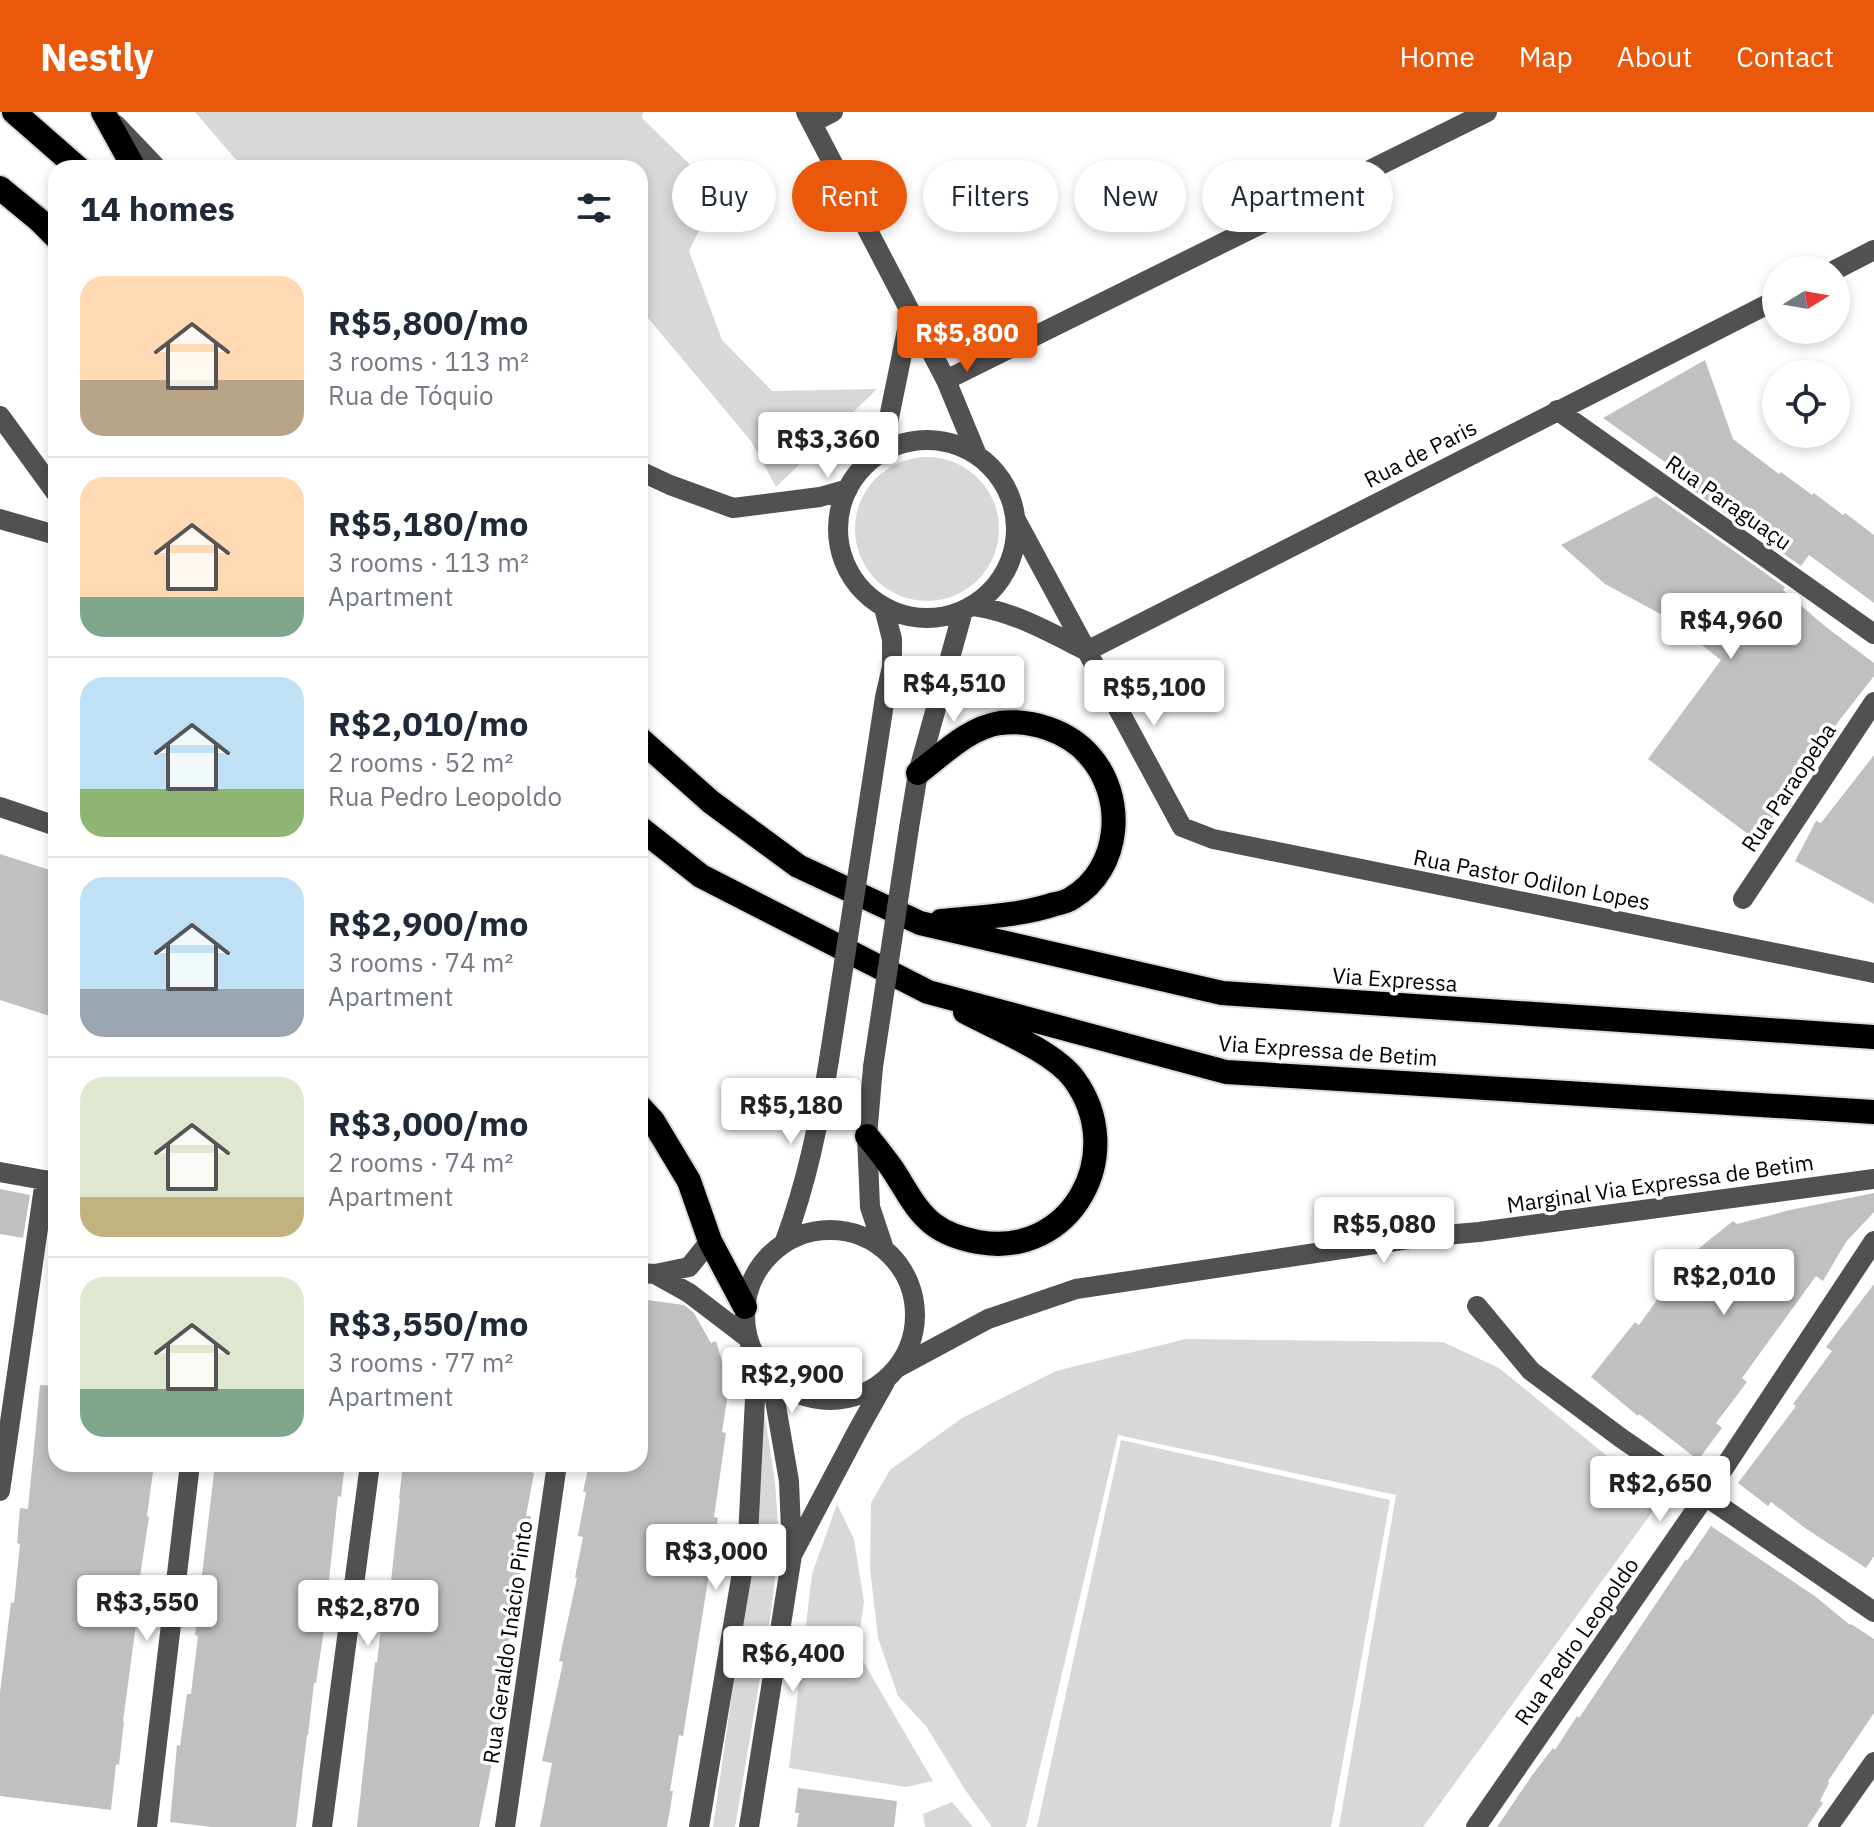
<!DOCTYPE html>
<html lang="en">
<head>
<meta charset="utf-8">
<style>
  body { margin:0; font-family:"IBM Plex Sans",sans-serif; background:#f6f6f7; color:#1f2937; height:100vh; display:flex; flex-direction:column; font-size:30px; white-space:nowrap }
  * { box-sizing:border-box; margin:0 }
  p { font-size:26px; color:#747a83 }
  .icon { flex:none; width:44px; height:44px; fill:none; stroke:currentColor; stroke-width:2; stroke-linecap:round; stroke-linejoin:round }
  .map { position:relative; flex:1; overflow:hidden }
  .panel { position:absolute; left:48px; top:48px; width:600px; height:1312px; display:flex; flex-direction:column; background:#fff; border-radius:24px; box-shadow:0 4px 12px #0003 }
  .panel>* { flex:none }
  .top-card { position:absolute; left:672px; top:48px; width:760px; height:72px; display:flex; gap:16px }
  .needle { width:52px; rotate:79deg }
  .tools { position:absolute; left:1762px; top:144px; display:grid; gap:16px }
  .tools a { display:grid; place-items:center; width:88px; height:88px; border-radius:50%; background:#fff; box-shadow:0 4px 12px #0003; font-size:40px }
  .price { position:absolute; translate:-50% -68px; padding:0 18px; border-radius:8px; background:#fff; color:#222; font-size:26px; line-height:52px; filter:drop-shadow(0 2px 4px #0008) }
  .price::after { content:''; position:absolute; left:50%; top:48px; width:24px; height:18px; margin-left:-12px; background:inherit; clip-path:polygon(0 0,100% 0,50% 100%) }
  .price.on { background:#ea580c; color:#fff }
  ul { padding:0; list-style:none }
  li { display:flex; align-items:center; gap:24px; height:200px; padding:0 32px }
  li+li { border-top:2px solid #e0e1e3 }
  li span { display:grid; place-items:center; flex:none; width:224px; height:160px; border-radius:24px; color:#555 }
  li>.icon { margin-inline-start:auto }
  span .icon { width:96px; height:96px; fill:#fffc; stroke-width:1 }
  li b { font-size:34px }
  h2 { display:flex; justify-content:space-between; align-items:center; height:96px; padding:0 32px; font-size:34px }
  .pill { padding:0 28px; border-radius:36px; background:#fff; box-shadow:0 4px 12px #0003; font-size:28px; line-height:72px }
  .pill.on { background:#ea580c; color:#fff }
  header { display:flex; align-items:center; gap:48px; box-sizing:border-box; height:112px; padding:0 40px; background:#ea580c; color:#fff }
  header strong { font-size:38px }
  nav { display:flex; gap:44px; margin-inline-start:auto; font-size:28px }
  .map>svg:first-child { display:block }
  .green { fill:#d8d8d8 }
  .building { fill:#c0c0c0 }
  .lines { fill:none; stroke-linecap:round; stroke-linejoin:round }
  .highway-casing { stroke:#dbdbdb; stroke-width:28 }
  .minor { stroke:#515151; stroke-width:20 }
  .highway { stroke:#000; stroke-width:24 }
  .minor-bridge { stroke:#515151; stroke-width:20 }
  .labels { text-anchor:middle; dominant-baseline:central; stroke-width:7; stroke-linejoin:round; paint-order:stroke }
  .street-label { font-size:22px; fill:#000; stroke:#fff }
</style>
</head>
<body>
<header>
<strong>Nestly</strong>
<nav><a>Home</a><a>Map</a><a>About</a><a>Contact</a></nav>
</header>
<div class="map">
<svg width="1874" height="1715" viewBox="0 0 1874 1715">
  <rect width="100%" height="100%" fill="#fff"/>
  <path class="green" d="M195 0H643L642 6 718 80 689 139 722 228 772 279 877 277 776 375 751 329 648 206 640 203V56H243Z
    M855 417a72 72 0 1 1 144 0a72 72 0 1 1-144 0Z
    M1186 1227 1443 1230 1499 1256 1661 1388 1423 1715H1339L1396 1383 1118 1323 1026 1715H992L966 1679 926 1614 898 1584 878 1526 870 1457 871 1391 890 1358 962 1306 1056 1259Z
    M763 1291 775 1370 779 1427 771 1501 735 1715H713L755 1419Z
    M1121 1328 1390 1388 1331 1715H1037Z
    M837 1392 854 1427 864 1490 857 1539 933 1669 906 1675 789 1656 812 1462Z
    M952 1690 973 1715H925L923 1702Z"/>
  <path class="building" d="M1705 248 1733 327 1779 362 1781 360 1812 383 1814 381 1843 403 1845 401 1874 423V491L1809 443 1801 454 1682 371 1689 367 1603 306Z
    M1656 384 1785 475 1783 478 1826 515 1874 551V564L1817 637 1820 640 1756 728 1648 647 1721 548 1666 505 1605 472 1561 433Z
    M1874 643V792L1795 749 1816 709 1821 711Z
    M0 742 56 760V906L0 888Z
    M0 1077 30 1083 23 1126 0 1122Z
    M1874 1081V1100L1846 1130 1823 1169 1816 1164 1742 1266 1747 1270 1716 1311 1722 1316 1698 1348 1639 1302 1638 1304 1591 1265 1635 1210 1639 1213 1688 1145 1733 1109 1737 1112 1790 1098Z
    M1874 1172V1444L1866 1456 1805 1416 1771 1390 1768 1394 1738 1371 1796 1294 1793 1292 1832 1239 1826 1235Z
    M640 1187 684 1193 694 1201 711 1231 716 1229 729 1275 722 1320 726 1321 714 1405 718 1406 683 1624 679 1623 670 1679H673L667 1715H540L552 1651 542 1649 563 1550 559 1549 577 1466 575 1465 583 1425 578 1424 586 1380H583L589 1352H640Z
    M40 1273 56 1274V1352H154L147 1404 149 1405 134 1504 137 1505 123 1609H124L119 1653 116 1652 111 1698 0 1684V1581L11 1490 14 1491 20 1432 17 1431 20 1396 28 1397Z
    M215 1352H345L341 1385 338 1384 323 1524 316 1571H314L308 1623H307L296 1715H212L170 1710 177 1633 180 1634 187 1582H191L198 1524 195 1523Z
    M403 1352H534L532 1361H534L526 1404H531L515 1492 508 1535H511L503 1581H506L479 1715H357L375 1550 377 1551 386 1469H391L400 1387H399Z
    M1711 1414 1816 1485 1850 1513 1851 1512 1874 1527V1601L1828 1669 1829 1671 1820 1689 1823 1691 1807 1715H1497L1533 1662 1553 1636 1555 1638 1577 1604 1579 1606 1686 1447 1687 1449Z
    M798 1676 897 1689 894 1715H797L799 1701H795Z"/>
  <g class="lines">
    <g class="highway-casing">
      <path id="highway" d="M14 0 78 56
        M103 0 134 56
        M0 76 39 108 56 125
        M640 627 711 690 798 754 920 811 1222 881 1874 925
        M918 661C943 642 968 616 1000 611 1031 607 1068 619 1089 643 1126 684 1122 756 1072 786 1068 789 1061 791 1055 792 1019 804 979 805 941 809
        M640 716 701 764 928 880 1226 960 1874 1000
        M640 995 653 1009 689 1069 710 1129 745 1195
        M867 1024C876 1035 885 1046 893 1058 905 1076 915 1098 933 1112 946 1122 962 1127 978 1130 1071 1147 1129 1042 1074 967 1053 939 997 917 965 900"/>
    </g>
    <path class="minor" d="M806 0 946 268 977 343
      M812 11 833 0
      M116 13 157 56
      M1835 158 1874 138
      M946 268 1487 0
      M1557 298 1874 522
      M0 304 56 381
      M838 417a89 89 0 1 1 178 0a89 89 0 1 1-178 0Z
      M882 340 910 203
      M640 359 670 373 733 396 820 385 848 377
      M0 407 56 423
      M1016 408 1182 715 1213 727 1874 861
      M974 494C1015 500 1051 521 1087 539
      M1087 539 1776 188
      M0 695 56 714
      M866 709 885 585 892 555V527L884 496
      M909 716 918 661 963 499
      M1743 787 1874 590
      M873 955 867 1024 870 1095 883 1134
      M0 1060 55 1070
      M745 1203a85 85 0 1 1 170 0a85 85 0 1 1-170 0Z
      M785 1129C807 1070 819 1010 829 948
      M640 1161 655 1162 689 1155 710 1129
      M655 1162 689 1181 748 1226
      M1477 1194 1531 1259 1621 1326 1874 1500
      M897 1256 988 1207 1076 1177 1422 1125 1479 1120 1874 1067
      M0 1379 45 1068
      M792 1443 858 1318 885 1270
      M147 1715 190 1352
      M322 1715 370 1352
      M505 1715 557 1352
      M699 1715 748 1425 757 1247
      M749 1715 792 1443 789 1369 771 1265
      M1476 1715 1706 1383 1874 1129
      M1828 1715 1874 1650"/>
    <use href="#highway" class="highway"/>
    <path class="minor-bridge" d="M829 948 866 709
      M873 955 909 716"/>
  </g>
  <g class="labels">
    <g class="street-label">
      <text transform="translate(1420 341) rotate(-27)">Rua de Paris</text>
      <text transform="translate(1729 390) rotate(35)">Rua Paraguaçu</text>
      <text transform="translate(1788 675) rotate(-56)">Rua Paraopeba</text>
      <text transform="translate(1532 767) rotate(11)">Rua Pastor Odilon Lopes</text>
      <text transform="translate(1395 867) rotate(4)">Via Expressa</text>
      <text transform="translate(1328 938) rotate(4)">Via Expressa de Betim</text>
      <text transform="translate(1660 1071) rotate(-8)">Marginal Via Expressa de Betim</text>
      <text transform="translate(1576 1529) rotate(-55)">Rua Pedro Leopoldo</text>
      <text transform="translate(507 1530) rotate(-82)">Rua Geraldo Inácio Pinto</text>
    </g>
  </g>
</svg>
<div class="tools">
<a><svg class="needle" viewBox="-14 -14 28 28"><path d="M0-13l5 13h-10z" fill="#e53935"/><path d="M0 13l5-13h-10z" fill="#747a83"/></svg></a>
<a><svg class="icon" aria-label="locate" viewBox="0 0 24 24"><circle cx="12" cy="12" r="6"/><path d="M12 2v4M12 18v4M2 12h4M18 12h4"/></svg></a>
</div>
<b class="price on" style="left:967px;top:262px">R$5,800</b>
<b class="price" style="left:828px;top:368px">R$3,360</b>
<b class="price" style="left:1731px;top:549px">R$4,960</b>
<b class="price" style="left:954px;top:612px">R$4,510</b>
<b class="price" style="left:1154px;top:616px">R$5,100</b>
<b class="price" style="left:791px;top:1034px">R$5,180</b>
<b class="price" style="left:1384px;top:1153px">R$5,080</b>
<b class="price" style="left:1724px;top:1205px">R$2,010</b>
<b class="price" style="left:792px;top:1303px">R$2,900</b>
<b class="price" style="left:1660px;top:1412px">R$2,650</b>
<b class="price" style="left:716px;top:1480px">R$3,000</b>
<b class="price" style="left:147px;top:1531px">R$3,550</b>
<b class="price" style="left:368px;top:1536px">R$2,870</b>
<b class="price" style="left:793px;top:1582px">R$6,400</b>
<div class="top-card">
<a class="pill">Buy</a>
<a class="pill on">Rent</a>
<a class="pill">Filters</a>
<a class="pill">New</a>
<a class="pill">Apartment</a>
</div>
<section class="panel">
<h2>14 homes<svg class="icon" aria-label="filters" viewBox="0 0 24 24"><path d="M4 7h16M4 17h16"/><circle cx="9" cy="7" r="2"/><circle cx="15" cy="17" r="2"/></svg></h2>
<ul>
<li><span style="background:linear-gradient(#ffd9b3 65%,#b9a48a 0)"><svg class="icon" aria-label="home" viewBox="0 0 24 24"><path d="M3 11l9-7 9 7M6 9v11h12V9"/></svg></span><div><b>R$5,800/mo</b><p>3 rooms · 113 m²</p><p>Rua de Tóquio</p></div></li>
<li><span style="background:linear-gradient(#ffd9b3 75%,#7fa58c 0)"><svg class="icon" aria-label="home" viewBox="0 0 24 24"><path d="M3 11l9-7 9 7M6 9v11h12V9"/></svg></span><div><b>R$5,180/mo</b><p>3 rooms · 113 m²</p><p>Apartment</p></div></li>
<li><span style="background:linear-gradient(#bfe0f5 70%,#8fb573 0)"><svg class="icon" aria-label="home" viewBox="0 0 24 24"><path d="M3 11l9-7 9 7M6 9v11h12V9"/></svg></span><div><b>R$2,010/mo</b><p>2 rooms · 52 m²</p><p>Rua Pedro Leopoldo</p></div></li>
<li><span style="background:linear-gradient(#bfe0f5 70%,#9aa5b1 0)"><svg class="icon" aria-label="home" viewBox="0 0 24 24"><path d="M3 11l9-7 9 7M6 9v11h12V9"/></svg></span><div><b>R$2,900/mo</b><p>3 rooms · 74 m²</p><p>Apartment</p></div></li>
<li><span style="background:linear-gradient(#dfe7d0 75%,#c2b280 0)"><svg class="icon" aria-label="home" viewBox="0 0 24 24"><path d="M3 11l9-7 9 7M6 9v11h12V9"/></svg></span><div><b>R$3,000/mo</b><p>2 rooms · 74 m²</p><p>Apartment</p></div></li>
<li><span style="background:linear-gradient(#dfe7d0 70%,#7fa58c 0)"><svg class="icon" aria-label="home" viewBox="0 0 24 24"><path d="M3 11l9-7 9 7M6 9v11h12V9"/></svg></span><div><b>R$3,550/mo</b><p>3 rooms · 77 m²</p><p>Apartment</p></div></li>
</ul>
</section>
</div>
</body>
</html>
